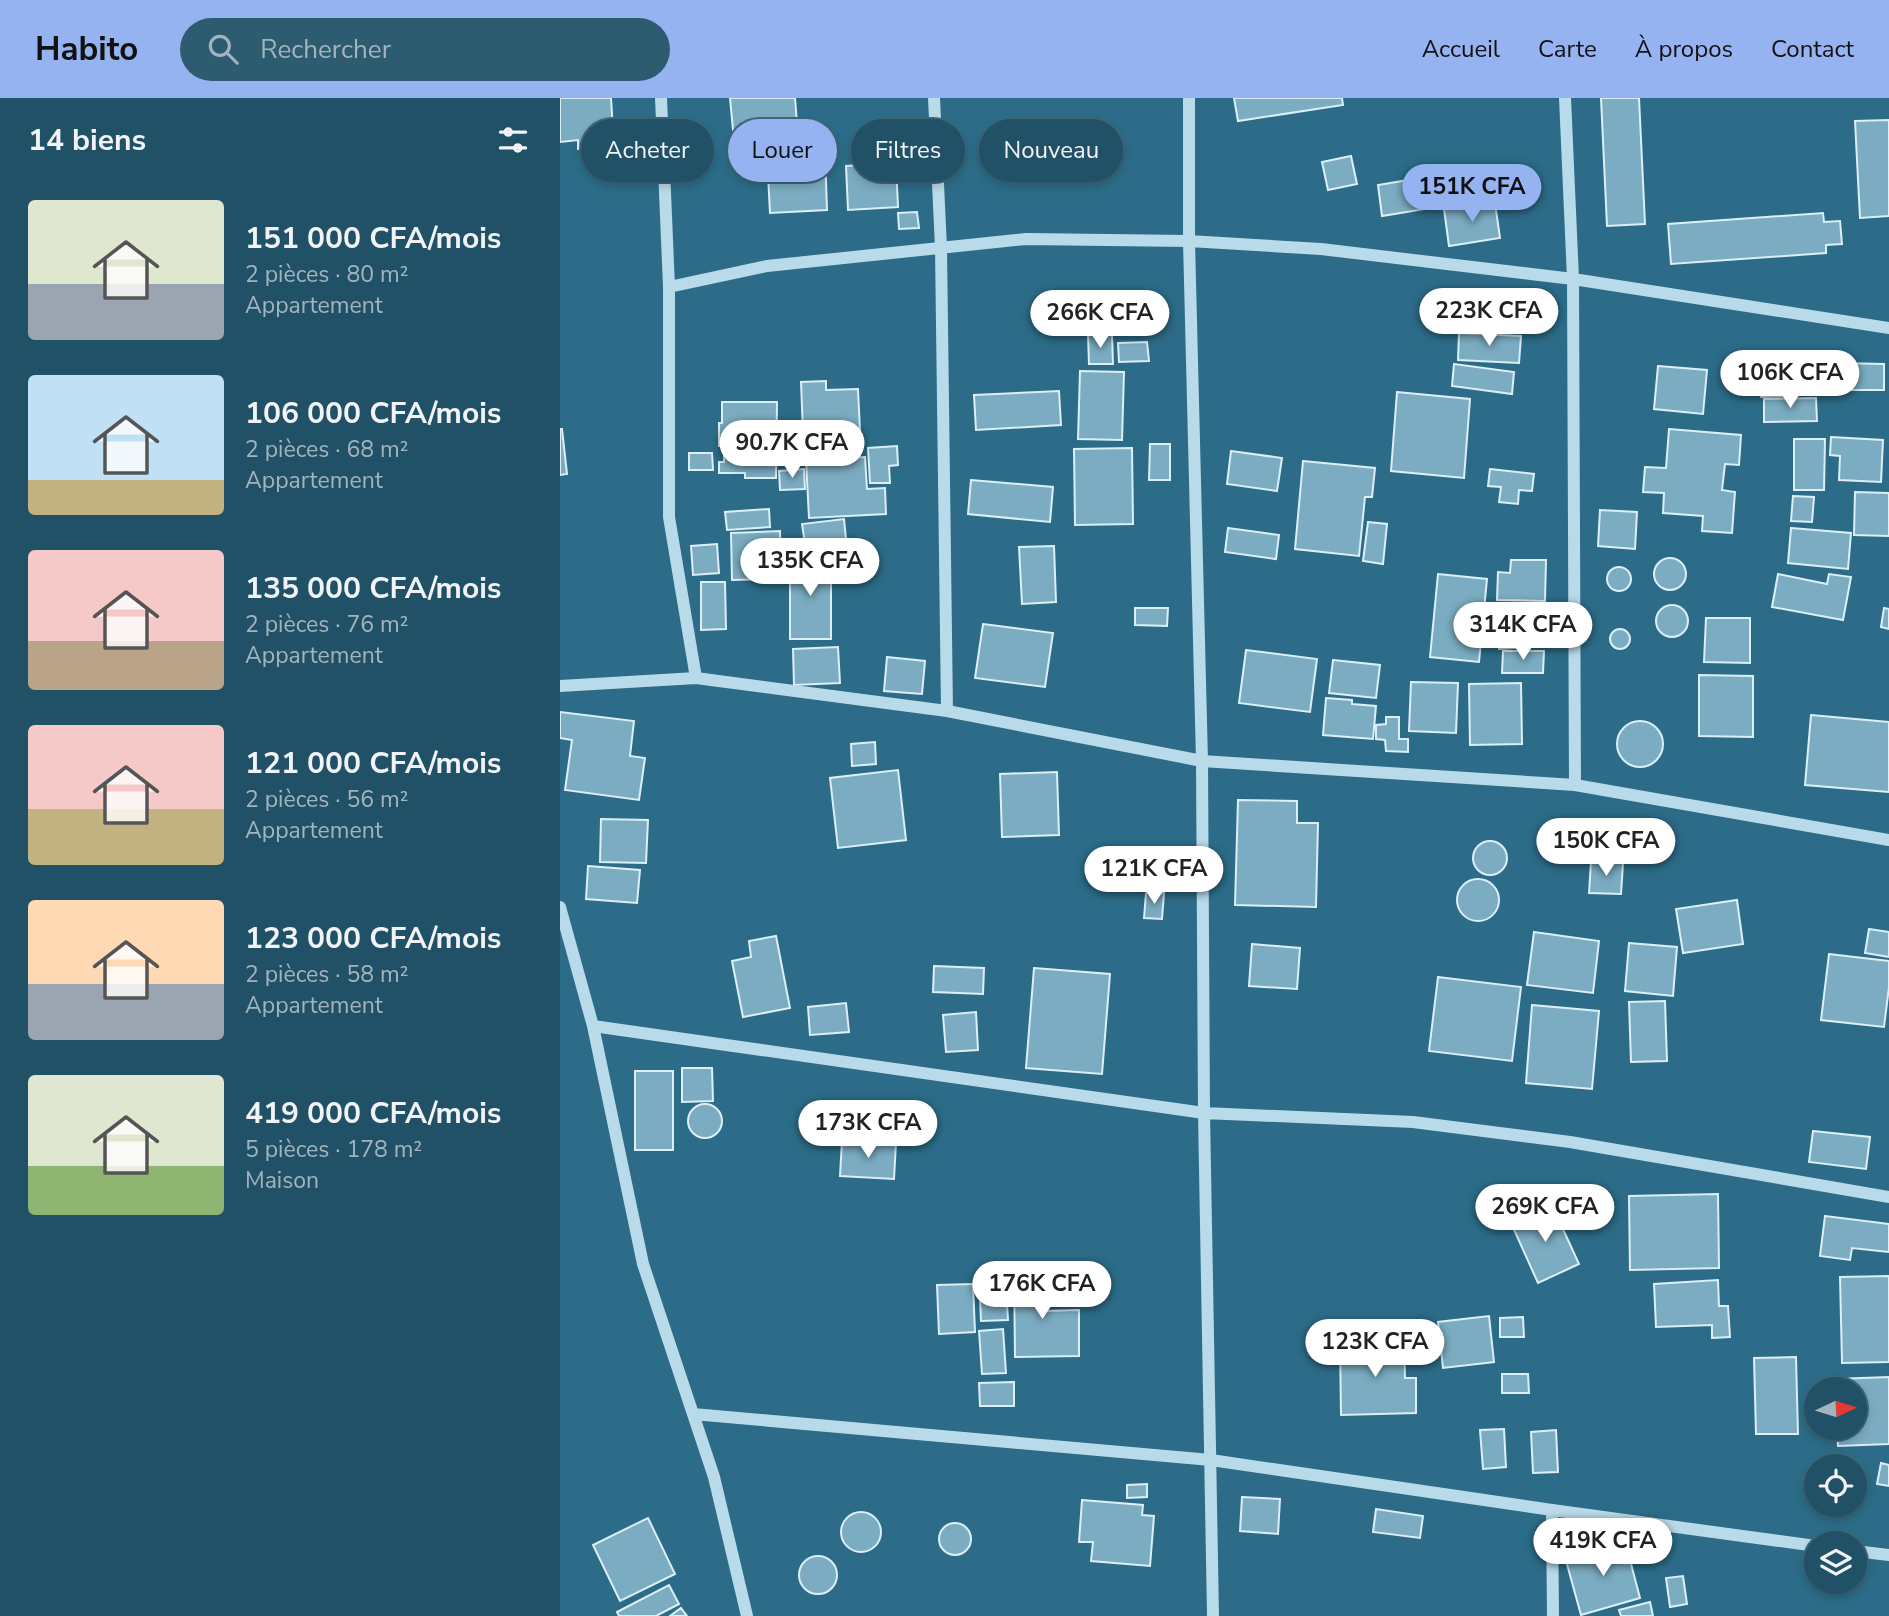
<!DOCTYPE html>
<html lang="fr">
<head>
<meta charset="utf-8">
<style>
  body { margin:0; font-family:"Nunito Sans",sans-serif; background:#2d5b6f; color:#f1f3f6; height:100vh; display:flex; flex-direction:column; font-size:26px; white-space:nowrap }
  * { box-sizing:border-box; margin:0 }
  p { font-size:23px; color:#a2b5bf }
  .icon { flex:none; width:38px; height:38px; fill:none; stroke:currentColor; stroke-width:2; stroke-linecap:round; stroke-linejoin:round }
  .map { position:relative; flex:1; overflow:hidden }
  .sheet { display:flex; flex-direction:column; background:#215166; width:560px }
  .sheet>* { flex:none }
  .hud { position:absolute; left:21px; top:21px; width:665px; height:63px; display:flex; gap:14px }
  .needle { width:46px; rotate:86deg }
  .buttons { position:absolute; left:1244px; top:1279px; display:grid; gap:14px }
  .buttons a { display:grid; place-items:center; width:63px; height:63px; border-radius:50%; background:#215166; box-shadow:0 4px 10px #0003,0 0 0 2px #3e687a; font-size:35px }
  .price { position:absolute; translate:-50% -60px; padding:0 16px; border-radius:24px; background:#fff; color:#222; font-size:23px; line-height:46px; filter:drop-shadow(0 2px 4px #0008) }
  .price::after { content:''; position:absolute; left:50%; top:42px; width:21px; height:16px; margin-left:-10px; background:inherit; clip-path:polygon(0 0,100% 0,50% 100%) }
  .price.selected { background:#95b2f1; color:#111 }
  ul { padding:0; list-style:none }
  li { display:flex; align-items:center; gap:21px; height:175px; padding:0 28px }
  li span { display:grid; place-items:center; flex:none; width:196px; height:140px; border-radius:7px; color:#555 }
  li>.icon { margin-inline-start:auto }
  span .icon { width:84px; height:84px; fill:#fffc; stroke-width:1 }
  li b { font-size:30px }
  h2 { display:flex; justify-content:space-between; align-items:center; height:84px; padding:0 28px; font-size:30px }
  .chip { padding:0 24px; border-radius:32px; background:#215166; box-shadow:0 4px 10px #0003,0 0 0 2px #3e687a; font-size:24px; line-height:63px }
  .chip.selected { background:#95b2f1; color:#111 }
  header { display:flex; align-items:center; gap:42px; box-sizing:border-box; height:98px; padding:0 35px; background:#95b2f1; color:#111 }
  header strong { font-size:33px }
  nav { display:flex; gap:38px; margin-inline-start:auto; font-size:24px }
  .search { width:490px; height:63px; background:#2d5b6f; display:flex; align-items:center; gap:18px; box-sizing:border-box; padding:0 24px; border-radius:38px; color:#a2b5bf; font-size:26px }
  main { display:flex; flex:1; min-height:0 }
  .map>svg:first-child { display:block }
  .building { fill:#7bacc1; stroke:#dceff7; stroke-width:2 }
  .lines { fill:none; stroke-linecap:round; stroke-linejoin:round }
  .minor { stroke:#b9dae8; stroke-width:12 }
</style>
</head>
<body>
<header>
<strong>Habito</strong>
<div class="search"><svg class="icon" aria-label="search" viewBox="0 0 24 24"><circle cx="10" cy="10" r="6"/><path d="M15 15l6 6"/></svg>Rechercher</div>
<nav><a>Accueil</a><a>Carte</a><a>À propos</a><a>Contact</a></nav>
</header>
<main>
<section class="sheet">
<h2>14 biens<svg class="icon" aria-label="filters" viewBox="0 0 24 24"><path d="M4 7h16M4 17h16"/><circle cx="9" cy="7" r="2"/><circle cx="15" cy="17" r="2"/></svg></h2>
<ul>
<li><span style="background:linear-gradient(#dfe7d0 60%,#9aa5b1 0)"><svg class="icon" aria-label="home" viewBox="0 0 24 24"><path d="M3 11l9-7 9 7M6 9v11h12V9"/></svg></span><div><b>151 000 CFA/mois</b><p>2 pièces · 80 m²</p><p>Appartement</p></div></li>
<li><span style="background:linear-gradient(#bfe0f5 75%,#c2b280 0)"><svg class="icon" aria-label="home" viewBox="0 0 24 24"><path d="M3 11l9-7 9 7M6 9v11h12V9"/></svg></span><div><b>106 000 CFA/mois</b><p>2 pièces · 68 m²</p><p>Appartement</p></div></li>
<li><span style="background:linear-gradient(#f6c9c9 65%,#b9a48a 0)"><svg class="icon" aria-label="home" viewBox="0 0 24 24"><path d="M3 11l9-7 9 7M6 9v11h12V9"/></svg></span><div><b>135 000 CFA/mois</b><p>2 pièces · 76 m²</p><p>Appartement</p></div></li>
<li><span style="background:linear-gradient(#f6c9c9 60%,#c2b280 0)"><svg class="icon" aria-label="home" viewBox="0 0 24 24"><path d="M3 11l9-7 9 7M6 9v11h12V9"/></svg></span><div><b>121 000 CFA/mois</b><p>2 pièces · 56 m²</p><p>Appartement</p></div></li>
<li><span style="background:linear-gradient(#ffd9b3 60%,#9aa5b1 0)"><svg class="icon" aria-label="home" viewBox="0 0 24 24"><path d="M3 11l9-7 9 7M6 9v11h12V9"/></svg></span><div><b>123 000 CFA/mois</b><p>2 pièces · 58 m²</p><p>Appartement</p></div></li>
<li><span style="background:linear-gradient(#dfe7d0 65%,#8fb573 0)"><svg class="icon" aria-label="home" viewBox="0 0 24 24"><path d="M3 11l9-7 9 7M6 9v11h12V9"/></svg></span><div><b>419 000 CFA/mois</b><p>5 pièces · 178 m²</p><p>Maison</p></div></li>
</ul>
</section>
<div class="map">
<svg width="1329" height="1518" viewBox="0 0 1329 1518">
  <rect width="100%" height="100%" fill="#2c6c88"/>
  <path class="building" d="M0 0H51L54 48 18 51V42L0 44Z
    M170 0H235L238 38 174 43Z
    M674 0H782L783 7 678 23Z
    M1041 0H1079L1085 126 1047 128Z
    M1329 22V118L1300 120 1295 23Z
    M355 41 356 58 335 60 334 42Z
    M265 54 267 112 210 115 207 57Z
    M791 58 797 86 768 92 762 64Z
    M336 65 338 109 288 112 286 68Z
    M860 80 865 111 822 118 818 87Z
    M935 105 940 140 889 148 884 111Z
    M357 114 359 130 339 131 338 115Z
    M1263 115 1264 124 1280 123 1282 146 1266 147V155L1111 166 1108 126Z
    M552 207 553 229H525V208Z
    M899 235 961 238 959 265 898 262Z
    M528 237H552L553 266H529Z
    M587 244 589 263 559 264 558 245Z
    M1280 265 1324 266V292H1279Z
    M894 266 954 274 952 296 892 288Z
    M1098 268 1147 272 1143 316 1094 311Z
    M1232 271H1268V296H1232Z
    M520 273 564 274 562 342 518 341Z
    M1228 275 1229 298 1201 299V276Z
    M266 283V292L298 291 300 333 243 335 241 284Z
    M499 293 501 327 416 332 414 297Z
    M837 294 910 301 904 380 831 373Z
    M1256 300 1257 323 1204 324V301Z
    M162 304H217L216 380H185V375H159V364H164V348H159V325H162Z
    M0 331H2L7 376 0 377Z
    M1109 331 1181 337 1179 367 1165 366 1162 392 1175 394 1172 435 1142 433 1143 418 1103 415 1104 395 1083 394 1085 369 1106 370Z
    M1271 339 1323 342 1321 384 1279 382 1280 358 1270 357Z
    M1234 341H1265L1264 392H1234Z
    M590 346H610V382H589Z
    M337 348 338 367 329 368 330 385H310L308 350Z
    M572 350 573 426 515 427 514 351Z
    M671 353 722 360 717 393 667 386Z
    M129 355H152L153 372H129Z
    M305 359 307 391 325 390 326 416 249 420 246 362Z
    M743 363 815 370 812 399H805L799 458 735 451Z
    M244 371 245 391 220 392 219 373Z
    M930 371 974 376 972 393 959 392 958 406 939 404 941 389 928 388Z
    M411 382 493 389 490 424 408 416Z
    M1295 394 1329 395V438L1294 437Z
    M1233 398 1254 399 1252 424 1231 423Z
    M209 411 210 429 167 432 165 414Z
    M1040 412 1077 414 1075 451 1038 448Z
    M284 421 286 441 245 446 242 426Z
    M808 424 827 426 823 466 803 463Z
    M668 430 719 437 716 461 665 454Z
    M1231 430 1291 435 1288 471 1228 465Z
    M220 433 221 481 172 482 171 435Z
    M157 446 159 475 133 477 131 448Z
    M494 448 496 504 462 506 459 449Z
    M230 459H271V541H230Z
    M1094 476a16 16 0 1 1 32 0a16 16 0 1 1-32 0Z
    M951 462H986L985 503 937 502 938 474 950 475Z
    M1047 481a12 12 0 1 1 24 0a12 12 0 1 1-24 0Z
    M878 476 927 481 919 564 870 559Z
    M1218 476 1267 486 1269 476 1291 479 1283 522 1212 509Z
    M141 484H165L166 531 141 532Z
    M1096 523a16 16 0 1 1 32 0a16 16 0 1 1-32 0Z
    M575 510H608L607 528 575 527Z
    M1324 510 1329 511V531L1321 529Z
    M1146 520H1190V565L1144 564Z
    M984 524 985 548 939 551 937 527Z
    M423 526 493 535 485 589 415 580Z
    M1050 541a10 10 0 1 1 20 0a10 10 0 1 1-20 0Z
    M278 549 280 585 234 587 233 551Z
    M686 552 757 561 750 614 679 605Z
    M943 553H984L983 575H942Z
    M327 559 365 563 362 596 324 593Z
    M773 562 820 567 816 600 769 595Z
    M1139 577 1193 578V639L1139 638Z
    M851 584 898 585 896 635 849 633Z
    M961 585 962 646 910 647 909 586Z
    M766 600 792 602V606L816 608 813 641 763 637Z
    M0 614 74 623 70 658 85 660 79 702 5 692 12 642 0 640Z
    M1251 617 1329 624V694L1245 687Z
    M826 619H839V641H848V654L826 653 825 642 816 641V627L826 626Z
    M1057 646a23 23 0 1 1 46 0a23 23 0 1 1-46 0Z
    M315 644 316 666 292 668 291 646Z
    M338 672 346 742 278 750 270 680Z
    M497 674 499 737 442 739 440 676Z
    M678 702 737 703V725H758L756 809 675 807Z
    M41 721 88 722 86 765 40 764Z
    M913 760a17 17 0 1 1 34 0a17 17 0 1 1-34 0Z
    M1031 763 1063 765 1061 796 1029 795Z
    M28 768 80 772 77 805 26 801Z
    M897 802a21 21 0 1 1 42 0a21 21 0 1 1-42 0Z
    M586 795H604L602 821 584 820Z
    M1177 802 1183 846 1123 855 1116 811Z
    M1309 831 1329 834V859L1305 855Z
    M974 834 1039 843 1033 895 967 887Z
    M216 838 230 910 183 919 172 863 191 859 189 843Z
    M1069 845 1117 849 1113 898 1065 893Z
    M692 846 740 850 737 891 689 888Z
    M1269 856 1329 863V889L1324 929 1261 922Z
    M374 868 424 870 423 896 373 894Z
    M474 870 550 876 542 976 466 970Z
    M878 879 961 889 952 963 869 953Z
    M1105 903 1107 963 1071 964 1069 904Z
    M286 905 289 934 250 937 248 909Z
    M972 907 1039 913 1032 991 966 985Z
    M416 914 418 952 386 954 383 917Z
    M122 970H152L153 1003 122 1004Z
    M75 973H113V1052H75Z
    M128 1023a17 17 0 1 1 34 0a17 17 0 1 1-34 0Z
    M1253 1033 1310 1039 1306 1071 1249 1064Z
    M282 1043 336 1045 334 1081 280 1078Z
    M1158 1096 1159 1170 1070 1172 1069 1098Z
    M992 1107 1019 1166 978 1185 951 1125Z
    M1265 1118 1329 1126V1154L1292 1150 1290 1162 1260 1158Z
    M454 1172H483V1213L519 1212V1258L455 1259Z
    M445 1174 448 1222 421 1223 419 1176Z
    M1329 1178V1264L1282 1265 1280 1179Z
    M1158 1182 1159 1208H1168L1170 1239 1152 1240V1227L1096 1229 1094 1186Z
    M413 1186 415 1234 379 1236 377 1187Z
    M929 1218 934 1264 883 1270 878 1224Z
    M963 1219 964 1239H940V1220Z
    M443 1231 446 1275 422 1276 419 1233Z
    M844 1243 845 1280H856V1315L781 1317 780 1244Z
    M1236 1259 1238 1336H1196L1194 1260Z
    M942 1276H968L969 1295H942Z
    M1329 1279V1346L1278 1348 1277 1330H1295V1292H1276L1275 1281Z
    M454 1284V1308H420L419 1285Z
    M944 1331 946 1369 923 1371 920 1332Z
    M996 1332 998 1374 973 1375 971 1334Z
    M1321 1365 1329 1367V1388L1317 1386Z
    M587 1386V1399L567 1400V1387Z
    M682 1399 720 1401 718 1436 680 1433Z
    M522 1402 583 1407 582 1417 594 1418 590 1468 531 1463 533 1444H519Z
    M816 1411 863 1418 860 1440 813 1434Z
    M281 1434a20 20 0 1 1 40 0a20 20 0 1 1-40 0Z
    M88 1420 115 1476 60 1503 33 1447Z
    M379 1441a16 16 0 1 1 32 0a16 16 0 1 1-32 0Z
    M1065 1443 1080 1500 1021 1517 1005 1459Z
    M239 1477a19 19 0 1 1 38 0a19 19 0 1 1-38 0Z
    M1123 1478 1127 1506 1110 1509 1106 1480Z
    M109 1487 119 1506 96 1518H59L57 1514Z
    M1090 1504 1093 1518H1061L1059 1512Z
    M121 1510 127 1518H110Z"/>
  <g class="lines">
    <path class="minor" d="M101 0 109 189V419L136 580
      M374 0 381 150 387 613
      M1005 0 1013 181 1015 687
      M109 189 207 168 466 141 629 143 761 151 1013 181 1329 230
      M0 588 136 580 387 613 642 663 1015 687 1329 742
      M0 809 33 928 83 1166 154 1379 187 1518
      M33 928 644 1015 642 663 629 143V0
      M133 1316 651 1362 992 1412 1256 1448
      M992 1412 993 1518
      M1295 1453 1329 1457
      M653 1518 644 1015 853 1024 1010 1044 1329 1099"/>
  </g>
</svg>
<div class="buttons">
<a><svg class="needle" viewBox="-14 -14 28 28"><path d="M0-13l5 13h-10z" fill="#e53935"/><path d="M0 13l5-13h-10z" fill="#a2b5bf"/></svg></a>
<a><svg class="icon" aria-label="locate" viewBox="0 0 24 24"><circle cx="12" cy="12" r="6"/><path d="M12 2v4M12 18v4M2 12h4M18 12h4"/></svg></a>
<a><svg class="icon" aria-label="layers" viewBox="0 0 24 24"><path d="M12 4l9 5-9 5-9-5zM3 14l9 5 9-5"/></svg></a>
</div>
<b class="price selected" style="left:912px;top:126px">151K CFA</b>
<b class="price" style="left:929px;top:250px">223K CFA</b>
<b class="price" style="left:540px;top:252px">266K CFA</b>
<b class="price" style="left:1230px;top:312px">106K CFA</b>
<b class="price" style="left:232px;top:382px">90.7K CFA</b>
<b class="price" style="left:250px;top:500px">135K CFA</b>
<b class="price" style="left:963px;top:564px">314K CFA</b>
<b class="price" style="left:1046px;top:780px">150K CFA</b>
<b class="price" style="left:594px;top:808px">121K CFA</b>
<b class="price" style="left:308px;top:1062px">173K CFA</b>
<b class="price" style="left:985px;top:1146px">269K CFA</b>
<b class="price" style="left:482px;top:1223px">176K CFA</b>
<b class="price" style="left:815px;top:1281px">123K CFA</b>
<b class="price" style="left:1043px;top:1480px">419K CFA</b>
<div class="hud">
<a class="chip">Acheter</a>
<a class="chip selected">Louer</a>
<a class="chip">Filtres</a>
<a class="chip">Nouveau</a>
</div>
</div>
</main>
</body>
</html>
